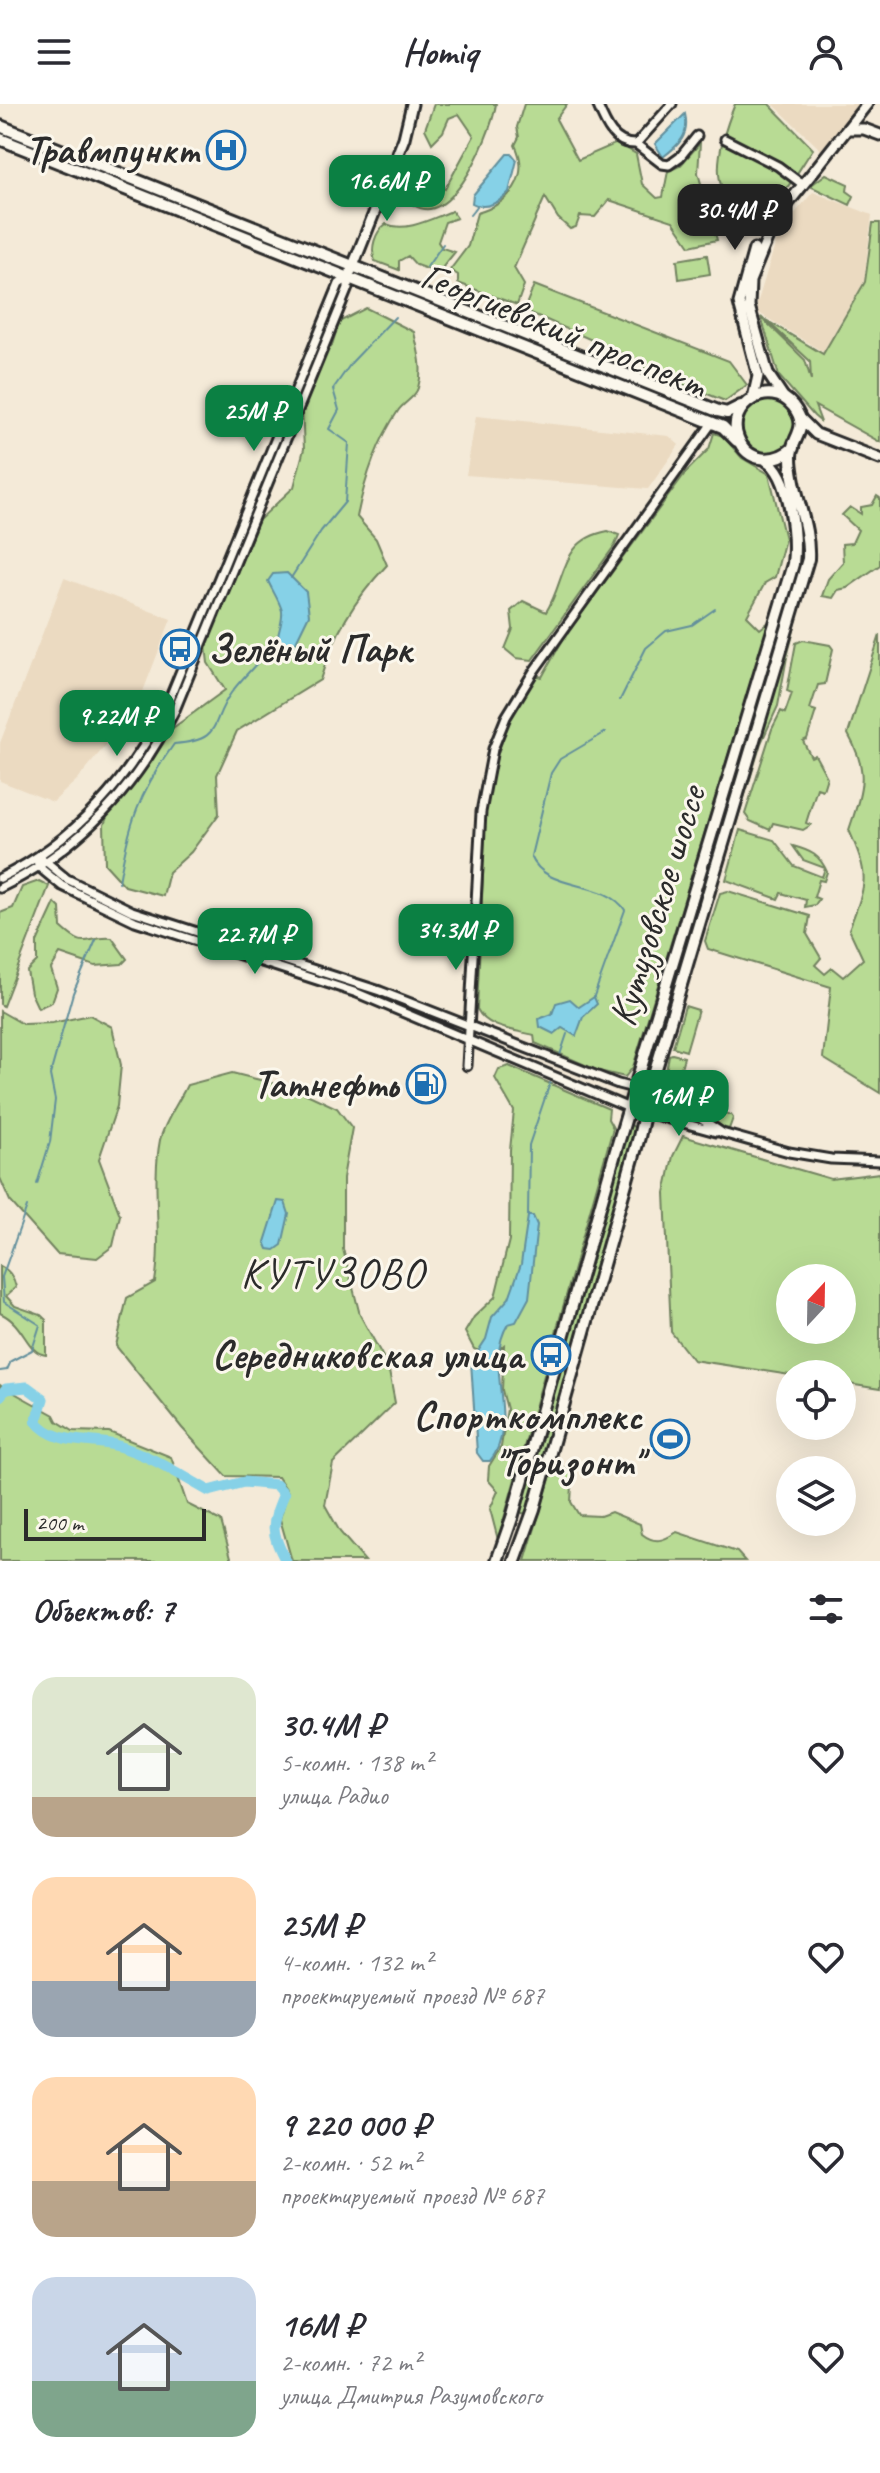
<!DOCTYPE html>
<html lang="ru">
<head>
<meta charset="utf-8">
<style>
  body { margin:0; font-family:Caveat,sans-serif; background:#f7f7f7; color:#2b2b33; height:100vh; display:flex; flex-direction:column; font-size:30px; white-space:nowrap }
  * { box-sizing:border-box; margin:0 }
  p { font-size:26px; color:#7c7c81 }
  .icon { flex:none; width:44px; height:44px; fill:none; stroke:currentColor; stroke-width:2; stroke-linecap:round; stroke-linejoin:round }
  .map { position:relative; height:1457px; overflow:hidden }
  .panel { display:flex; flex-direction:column; background:#fff; flex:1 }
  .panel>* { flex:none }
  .needle { width:52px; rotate:22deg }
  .controls { position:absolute; left:776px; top:1160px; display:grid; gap:16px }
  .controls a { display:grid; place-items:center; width:80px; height:80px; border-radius:50%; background:#fff; box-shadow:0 8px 32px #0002; font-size:40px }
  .scale { position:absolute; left:24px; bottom:20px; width:182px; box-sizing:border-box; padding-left:8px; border:4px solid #2b2b2b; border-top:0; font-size:22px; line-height:28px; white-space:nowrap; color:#2b2b2b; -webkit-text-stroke:6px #fbf7ec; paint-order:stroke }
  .price { position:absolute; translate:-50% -68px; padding:0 18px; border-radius:16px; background:#0b8043; color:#fff; font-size:26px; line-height:52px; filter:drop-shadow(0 2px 4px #0008) }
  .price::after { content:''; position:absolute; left:50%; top:48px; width:24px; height:18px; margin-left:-12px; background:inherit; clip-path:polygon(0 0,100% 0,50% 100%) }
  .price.current { background:#222; color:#fff }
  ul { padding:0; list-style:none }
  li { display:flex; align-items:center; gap:24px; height:200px; padding:0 32px }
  li span { display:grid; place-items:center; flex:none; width:224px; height:160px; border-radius:24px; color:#555 }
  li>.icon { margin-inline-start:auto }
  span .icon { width:96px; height:96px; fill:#fffc; stroke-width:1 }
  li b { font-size:34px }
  h2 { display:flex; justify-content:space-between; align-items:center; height:96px; padding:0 32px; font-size:34px }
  header { display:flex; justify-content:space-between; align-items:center; height:104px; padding:0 32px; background:#fff; font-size:36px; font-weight:700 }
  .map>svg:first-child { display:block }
  .built { fill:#ebdac1 }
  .green { fill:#b8db94; stroke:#728360; stroke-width:2; fill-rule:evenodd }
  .water { fill:#86d1e7; stroke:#628f9c; stroke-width:2 }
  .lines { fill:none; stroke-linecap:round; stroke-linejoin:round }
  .stream { stroke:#628f9c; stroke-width:2 }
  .river { stroke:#86d1e7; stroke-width:11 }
  .street-casing { stroke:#2b2b2b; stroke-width:13 }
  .secondary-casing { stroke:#2b2b2b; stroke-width:15 }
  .primary-casing { stroke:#2b2b2b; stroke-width:16 }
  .street { stroke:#fbf7ec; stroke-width:7 }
  .secondary { stroke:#fbf7ec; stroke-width:9 }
  .primary { stroke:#fbf7ec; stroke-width:10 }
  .labels { text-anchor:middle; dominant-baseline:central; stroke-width:6; stroke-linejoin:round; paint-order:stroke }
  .poi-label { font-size:40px; font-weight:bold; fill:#2b2b2b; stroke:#fbf7ec; text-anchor:end }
  .street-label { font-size:40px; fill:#2b2b2b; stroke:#fbf7ec }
  .neighbourhood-label { font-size:42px; letter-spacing:2px; fill:#2b2b2b; stroke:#fbf7ec }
</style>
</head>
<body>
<header><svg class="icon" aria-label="menu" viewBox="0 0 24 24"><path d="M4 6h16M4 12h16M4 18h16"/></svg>Homiq<svg class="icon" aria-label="person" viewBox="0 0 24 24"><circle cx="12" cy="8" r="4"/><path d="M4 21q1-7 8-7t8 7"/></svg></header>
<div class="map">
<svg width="880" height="1457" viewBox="0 0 880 1457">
  <rect width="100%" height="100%" fill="#f4ead8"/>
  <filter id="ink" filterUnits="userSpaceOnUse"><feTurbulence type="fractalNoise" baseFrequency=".0125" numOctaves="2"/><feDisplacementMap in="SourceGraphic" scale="16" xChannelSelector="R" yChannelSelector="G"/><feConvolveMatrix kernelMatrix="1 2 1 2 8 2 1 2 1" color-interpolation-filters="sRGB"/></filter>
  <g filter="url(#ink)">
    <path class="built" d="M773 0H860L821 46Z
      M813 88 872 111 864 178 823 248 759 209 757 200 779 128Z
      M476 312 669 332 679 341 648 385 466 371Z
      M64 474 171 515 137 603 78 675 53 698 0 677V639Z"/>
    <path class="green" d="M434 0H496C491 33 443 147 402 89L416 75 445 85 474 32 459 10 449 14 443 28 432 39 425 25Z
      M524 0H567L556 15 578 56 617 39 636 50 642 80 657 94 663 93 668 67 680 62 700 39 698 69 717 136 690 142 673 117 609 96 595 113 580 112 576 123 570 125 558 114 545 93 514 164 524 181 517 201 458 179V171L450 166 468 142 477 109C509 100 531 73 515 41L519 33 517 23Z
      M735 0H769L813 45C800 63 783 98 761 106 752 109 746 107 738 102 703 84 724 27 735 0Z
      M826 70 848 80 847 87 854 92 850 101 810 82Z
      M452 107 457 114 445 118 438 138 442 144 455 148 438 169 416 161 408 152 399 157V166L375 157C370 144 375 128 386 120 406 129 433 114 452 107Z
      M873 119H880V338L815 302 821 318 814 312 779 272 761 213 805 256 811 276 810 257 766 216 823 250 865 178Z
      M707 151 710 170 679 175 677 156Z
      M534 181 729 257 747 281 725 297 647 266 637 256 524 206Z
      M366 204 414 228C418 247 424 264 418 284 415 294 403 299 398 307 377 338 364 378 357 413L376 435 387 461C354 496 334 530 320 576L237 627 217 671 219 710 191 748 169 768 163 792 125 782 105 760 104 721 109 708 166 629 225 586 208 559 206 542 259 416 294 383 304 345 302 304 322 253 332 241 339 218Z
      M741 323a27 27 0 1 1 54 0a27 27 0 1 1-54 0Z
      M714 329 723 332 742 354 769 370 785 435 775 473 765 479 747 512 760 525 769 518 633 963 625 973 599 967 535 939 534 931C514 926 487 925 477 905L486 704 497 652 509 617 536 571 542 573 565 532 686 368 709 345Z
      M877 392 880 394V461L847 484 838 486 833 494 822 492 828 475 843 458 842 440 852 439 858 426 842 411 850 403 861 410V403L872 401Z
      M608 427 619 431 615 441 532 556 516 554 505 545 513 525 511 507 523 497 546 508C567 475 559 436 608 427Z
      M798 464 801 466 683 856 681 855Z
      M805 484 787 553 778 602 761 639 657 977Z
      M880 531V989L823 954 831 883 708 845 705 837 720 789 728 787 810 812 807 830 821 854 815 861 825 870 832 864 843 873 863 855 849 825C867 778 870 774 849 726 862 686 870 669 848 630Z
      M803 536 830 541 833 545 825 580 818 581 810 605 816 607 807 635 803 637 811 653 815 651 827 673 823 686 817 684 806 719 811 721 803 726 773 719 770 726 750 717 745 710 772 625 781 607 785 609 792 589 787 587 796 539Z
      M740 726 774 736 794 762 822 773 825 764 803 756 793 742C811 747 820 751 827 768L824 777 819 776 814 793 819 795 815 801 805 803 806 796 781 789 778 795 726 776Z
      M39 777 49 782 3 902 0 900V809L13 804 22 783Z
      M55 799 60 804 61 823C88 848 84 832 112 834L127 855 122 860 95 862 60 850 51 865 57 884 52 898 38 904 31 889 27 867 37 857V838Z
      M685 902 698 906 686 947 673 943Z
      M0 907 23 920 52 919 90 911 112 923 121 961 117 1002 99 1055 120 1111 113 1142 97 1154 57 1150 10 1097 0 1074Z
      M672 950 684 953 676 982 700 1001 731 1011 733 1014 729 1025 720 1023 663 985 669 951Z
      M509 962 609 1005 608 1015 613 1024 498 1436 490 1405 498 1387 488 1376 489 1362 501 1343 507 1305 502 1286 504 1241 491 1252 474 1245 465 1228 474 1213 495 1193 509 1136 510 1046 514 1007 495 974 499 965Z
      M232 969 296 985 337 1004 352 1024 343 1074V1145L360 1211 388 1262 395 1299 333 1359 325 1401 340 1428 365 1457H292L280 1415 288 1388 278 1373 226 1372 182 1324 116 1242 127 1194 155 1178C163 1131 151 1083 160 1036 164 1018 179 998 187 981Z
      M630 1020 635 1024 526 1410 519 1408Z
      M683 1032 831 1075 880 1069V1285L842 1279V1270L790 1271 693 1256 671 1228 665 1089 673 1052ZM842 1174V1226H790V1174Z
      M0 1162C9 1166 14 1173 16 1183L6 1192 15 1202 41 1211 46 1216V1251C26 1249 25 1220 0 1209Z
      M0 1281 54 1311 57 1317 73 1327 109 1328 171 1353 187 1400 221 1417 232 1457H0Z
      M554 1361 573 1366 571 1398 579 1411 600 1412 611 1408 640 1420 642 1430C655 1440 663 1437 677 1428L737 1448 745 1457H525Z"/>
    <path class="water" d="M685 10C690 31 679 41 663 53L655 40Z
      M507 50H512L517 56 509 88C500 98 485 107 472 99L473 91Z
      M287 469 306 488 309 511 288 554C267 542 284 525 282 507 280 498 272 486 268 477L273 470Z
      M594 893 597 900 583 913 576 932 562 924 554 930 540 923 539 915 552 910 556 899 570 895 579 903Z
      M278 1097 285 1098 289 1110 282 1141 275 1146 268 1145 265 1138Z
      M528 1112H533L537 1121 529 1194 516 1218 508 1220C482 1262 521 1319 490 1357H483L477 1349 471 1258 486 1235 492 1213 509 1194 521 1160Z"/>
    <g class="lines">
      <path class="stream" d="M470 111 478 101
        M427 163 443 140
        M291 474 321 427 345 398 349 339 329 325 339 306 333 285 352 258 395 213
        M620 596 646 544 666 527 692 521 715 505
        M119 778C129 719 139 689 174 640 224 636 209 620 231 589 243 572 264 554 277 536
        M594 892 625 806C604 774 546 789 531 752L551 669 560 655 606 628
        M560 951 567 930
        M37 1080 50 1038 55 996 50 971 73 889 96 836
        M528 1112 529 1041 550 979
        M0 1267 7 1266 11 1257 32 1246 40 1221 4 1198 2 1173 27 1103"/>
      <path class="river" d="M0 1292 6 1285 27 1283 43 1295 36 1317C55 1342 91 1334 118 1342 150 1351 180 1371 209 1387L244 1378 276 1381 284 1390C271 1421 270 1427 286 1457"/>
      <g class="street-casing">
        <path id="street" d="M597 0C605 19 613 41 636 40L672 0
          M725 35 778 62 802 80
          M636 40 662 60 669 61 680 53 697 32
          M39 752 67 775 132 807 380 887 618 980 669 993 722 1029 789 1048 831 1055 880 1057
          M36 754 39 763 62 782 135 817 357 889 629 1004 716 1028
          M0 774C74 738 129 675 166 603L339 180 348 174
          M0 784C78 746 136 684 175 606L348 184V174
          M467 962 481 708 493 645 506 613 534 567 712 319"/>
      </g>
      <g class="secondary-casing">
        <path id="secondary" d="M848 25H864L880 31
          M351 167 404 34 412 0
          M753 294 758 272 739 199 754 145
          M784 294 768 270 749 202 750 177 775 116 867 0
          M800 314 816 330 880 355"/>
      </g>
      <g class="primary-casing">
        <path id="primary" d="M0 22 718 307 727 309 741 302
          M0 35 723 323 737 337
          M497 1457 512 1414 614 1053 793 460C796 434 791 370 766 356
          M515 1457 534 1405 639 1033 649 988 808 455C810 419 791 387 791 353 791 333 811 325 793 302 770 274 725 301 738 334 747 359 775 360 793 344"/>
      </g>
      <use href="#street" class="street"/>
      <use href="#secondary" class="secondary"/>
      <use href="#primary" class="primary"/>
    </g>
  </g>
  <defs>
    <g id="hospital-ring" transform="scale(2)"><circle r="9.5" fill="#fbf7ec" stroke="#1f6fb2" stroke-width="1.5"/><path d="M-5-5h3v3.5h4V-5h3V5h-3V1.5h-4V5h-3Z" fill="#1f6fb2"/></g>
    <g id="bus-ring" transform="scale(2)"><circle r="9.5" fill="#fbf7ec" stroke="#1f6fb2" stroke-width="1.5"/><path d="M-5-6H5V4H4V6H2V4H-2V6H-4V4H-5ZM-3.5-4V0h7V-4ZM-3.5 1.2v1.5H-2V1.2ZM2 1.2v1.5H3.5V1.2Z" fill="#1f6fb2"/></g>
    <g id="fuel-ring" transform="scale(2)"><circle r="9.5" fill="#fbf7ec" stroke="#1f6fb2" stroke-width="1.5"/><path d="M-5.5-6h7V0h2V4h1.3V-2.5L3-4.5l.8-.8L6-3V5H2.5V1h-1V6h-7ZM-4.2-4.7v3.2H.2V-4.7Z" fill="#1f6fb2"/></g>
    <g id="stadium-ring" transform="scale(2)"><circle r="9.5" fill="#fbf7ec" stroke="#1f6fb2" stroke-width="1.5"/><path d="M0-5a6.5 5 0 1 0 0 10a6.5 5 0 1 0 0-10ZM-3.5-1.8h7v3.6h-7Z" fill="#1f6fb2"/></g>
  </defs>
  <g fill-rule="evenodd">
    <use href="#hospital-ring" x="226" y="46"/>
    <use href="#bus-ring" x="180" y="545"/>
    <use href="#fuel-ring" x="426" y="980"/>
    <use href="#bus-ring" x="551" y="1251"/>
    <use href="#stadium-ring" x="670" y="1335"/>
  </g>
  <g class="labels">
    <g class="poi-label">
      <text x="198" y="46">Травмпункт</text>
      <text x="208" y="545" text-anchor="start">Зелёный Парк</text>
      <text x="398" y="980">Татнефть</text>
      <text x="523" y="1251">Середниковская улица</text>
      <text x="642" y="1312">Спорткомплекс<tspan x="642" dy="46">"Горизонт"</tspan></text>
    </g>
    <g class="street-label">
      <text transform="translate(564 226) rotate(22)">Георгиевский проспект</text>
      <text transform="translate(657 802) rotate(-73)">Кутузовское шоссе</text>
    </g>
    <g class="neighbourhood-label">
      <text x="333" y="1169">КУТУЗОВО</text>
    </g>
  </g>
</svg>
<div class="controls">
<a><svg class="needle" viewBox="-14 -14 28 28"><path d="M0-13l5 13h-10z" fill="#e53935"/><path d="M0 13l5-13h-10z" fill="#7c7c81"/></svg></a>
<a><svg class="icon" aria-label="locate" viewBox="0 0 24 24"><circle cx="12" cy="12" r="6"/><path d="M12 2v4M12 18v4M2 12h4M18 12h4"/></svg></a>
<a><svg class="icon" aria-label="layers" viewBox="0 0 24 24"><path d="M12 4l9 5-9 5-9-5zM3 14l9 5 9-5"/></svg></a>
</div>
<div class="scale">200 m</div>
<b class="price" style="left:387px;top:119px">16.6M ₽</b>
<b class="price current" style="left:735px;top:148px">30.4M ₽</b>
<b class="price" style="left:254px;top:349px">25M ₽</b>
<b class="price" style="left:117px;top:654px">9.22M ₽</b>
<b class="price" style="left:456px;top:868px">34.3M ₽</b>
<b class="price" style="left:255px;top:872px">22.7M ₽</b>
<b class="price" style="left:679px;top:1034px">16M ₽</b>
</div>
<section class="panel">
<h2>Объектов: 7<svg class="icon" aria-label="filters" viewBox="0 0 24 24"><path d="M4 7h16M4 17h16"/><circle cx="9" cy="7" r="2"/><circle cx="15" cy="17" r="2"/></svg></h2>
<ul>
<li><span style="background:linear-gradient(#dfe7d0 75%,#b9a48a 0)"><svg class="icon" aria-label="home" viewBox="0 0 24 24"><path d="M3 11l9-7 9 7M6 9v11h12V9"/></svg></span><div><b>30.4M ₽</b><p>5-комн. · 138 m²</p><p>улица Радио</p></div><svg class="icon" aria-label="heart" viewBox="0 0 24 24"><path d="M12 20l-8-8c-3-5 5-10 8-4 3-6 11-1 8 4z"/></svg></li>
<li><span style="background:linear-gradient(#ffd9b3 65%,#9aa5b1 0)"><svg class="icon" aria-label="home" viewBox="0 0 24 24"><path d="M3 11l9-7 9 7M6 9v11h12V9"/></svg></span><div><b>25M ₽</b><p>4-комн. · 132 m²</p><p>проектируемый проезд № 687</p></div><svg class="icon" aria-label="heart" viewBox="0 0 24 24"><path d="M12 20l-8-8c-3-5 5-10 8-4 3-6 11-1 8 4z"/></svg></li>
<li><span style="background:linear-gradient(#ffd9b3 65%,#b9a48a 0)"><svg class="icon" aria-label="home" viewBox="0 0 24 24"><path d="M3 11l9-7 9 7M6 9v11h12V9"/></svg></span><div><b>9 220 000 ₽</b><p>2-комн. · 52 m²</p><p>проектируемый проезд № 687</p></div><svg class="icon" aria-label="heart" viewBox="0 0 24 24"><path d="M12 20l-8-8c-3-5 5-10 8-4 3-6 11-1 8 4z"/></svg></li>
<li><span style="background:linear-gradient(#c9d6e8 65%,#7fa58c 0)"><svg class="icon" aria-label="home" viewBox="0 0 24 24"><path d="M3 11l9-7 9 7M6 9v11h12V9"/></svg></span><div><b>16M ₽</b><p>2-комн. · 72 m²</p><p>улица Дмитрия Разумовского</p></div><svg class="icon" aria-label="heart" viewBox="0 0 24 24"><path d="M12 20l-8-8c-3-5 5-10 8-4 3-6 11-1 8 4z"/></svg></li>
</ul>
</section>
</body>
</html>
